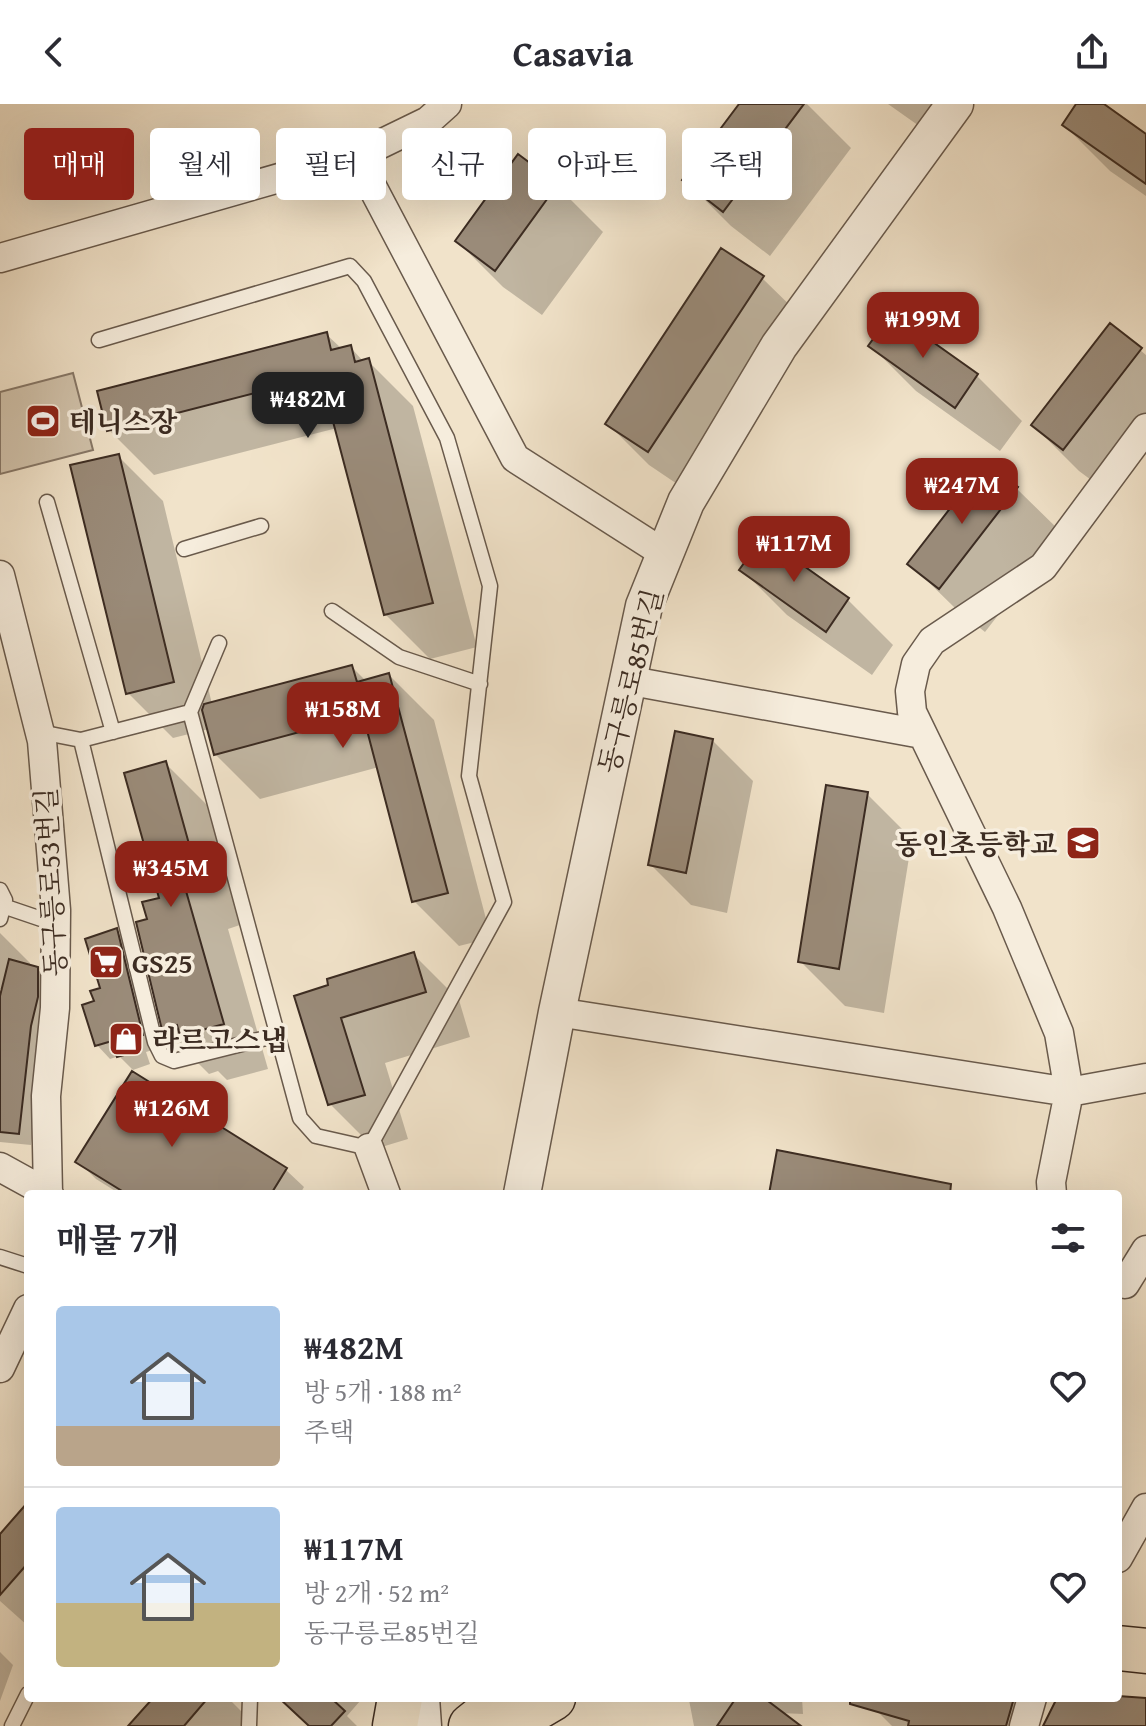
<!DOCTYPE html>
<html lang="ko">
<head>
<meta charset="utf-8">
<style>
  body { margin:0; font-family:"Gentium Book Plus","Noto Serif KR",serif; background:#f7f7f7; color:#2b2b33; height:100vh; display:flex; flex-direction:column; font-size:30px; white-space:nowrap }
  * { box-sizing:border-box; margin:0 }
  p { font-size:26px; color:#7c7c81 }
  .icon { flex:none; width:44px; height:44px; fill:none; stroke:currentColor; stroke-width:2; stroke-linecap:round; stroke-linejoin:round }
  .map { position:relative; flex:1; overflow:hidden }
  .sheet { position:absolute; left:24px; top:1086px; width:1098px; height:512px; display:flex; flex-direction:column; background:#fff; border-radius:8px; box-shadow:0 8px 32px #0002 }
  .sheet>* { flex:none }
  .banner { position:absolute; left:24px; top:24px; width:1098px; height:72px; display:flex; gap:16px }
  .price { position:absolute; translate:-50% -68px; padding:0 18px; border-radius:16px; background:#8f2418; color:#fff; font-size:26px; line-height:52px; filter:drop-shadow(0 2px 4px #0008) }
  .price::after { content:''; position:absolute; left:50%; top:48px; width:24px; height:18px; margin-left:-12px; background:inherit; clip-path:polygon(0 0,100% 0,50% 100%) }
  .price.active { background:#222; color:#fff }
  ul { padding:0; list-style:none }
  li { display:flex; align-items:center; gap:24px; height:200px; padding:0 32px }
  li+li { border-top:2px solid #e1e1e2 }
  li span { display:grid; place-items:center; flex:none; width:224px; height:160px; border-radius:8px; color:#555 }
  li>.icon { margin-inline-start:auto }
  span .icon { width:96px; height:96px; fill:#fffc; stroke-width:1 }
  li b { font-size:34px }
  h2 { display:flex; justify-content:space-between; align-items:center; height:96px; padding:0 32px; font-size:34px }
  .pill { padding:0 28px; border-radius:8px; background:#fff; box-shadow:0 8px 32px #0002; font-size:28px; line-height:72px }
  .pill.active { background:#8f2418; color:#fff }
  header { display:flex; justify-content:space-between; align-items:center; height:104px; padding:0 32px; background:#fff; font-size:36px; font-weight:700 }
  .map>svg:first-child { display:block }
  .green { fill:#d2c4ad; stroke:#877868; stroke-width:2 }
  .shadow { fill:#0003 }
  .building { fill:#9a8b79; stroke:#3c2c22; stroke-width:2 }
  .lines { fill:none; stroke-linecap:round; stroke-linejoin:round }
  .service-casing { stroke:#695a4c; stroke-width:17 }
  .minor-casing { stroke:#695a4c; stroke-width:31 }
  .tertiary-casing { stroke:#695a4c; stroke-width:39 }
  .primary-casing { stroke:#3c2c22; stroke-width:47 }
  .service { stroke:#f6eddd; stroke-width:14 }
  .minor { stroke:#f6eddd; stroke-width:28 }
  .tertiary { stroke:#f6eddd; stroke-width:36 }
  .primary { stroke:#f1e3ca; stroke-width:44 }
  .labels { text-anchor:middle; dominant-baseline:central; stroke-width:7; stroke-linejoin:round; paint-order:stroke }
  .poi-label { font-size:28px; font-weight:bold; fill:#3c2c22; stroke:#f6eddd; text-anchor:start }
  .street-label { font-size:28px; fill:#3c2c22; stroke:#f6eddd }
</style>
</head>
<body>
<header><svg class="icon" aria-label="back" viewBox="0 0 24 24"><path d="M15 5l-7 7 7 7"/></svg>Casavia<svg class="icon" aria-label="share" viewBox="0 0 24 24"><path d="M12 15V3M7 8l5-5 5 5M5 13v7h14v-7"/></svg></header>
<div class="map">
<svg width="1146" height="1622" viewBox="0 0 1146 1622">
  <rect width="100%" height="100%" fill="#f1e3ca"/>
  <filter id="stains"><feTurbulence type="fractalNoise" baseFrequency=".0025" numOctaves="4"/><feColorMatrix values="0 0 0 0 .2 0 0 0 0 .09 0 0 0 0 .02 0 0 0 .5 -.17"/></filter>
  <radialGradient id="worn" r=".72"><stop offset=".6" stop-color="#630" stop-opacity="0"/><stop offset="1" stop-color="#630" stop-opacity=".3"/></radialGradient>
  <path class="green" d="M73 269 93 346 0 370V288Z"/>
  <path class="shadow" d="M742 0H807L851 44 770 152 731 122 685 76Z
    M888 0H957L946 41Z
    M1079 0H1100L1146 33V92L1110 67 1064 21Z
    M519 53 557 82 603 128 542 211 503 183 457 137Z
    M762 174 803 214 689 388 649 361 608 320Z
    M892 212 977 272 1022 317 1000 347 916 287 871 242Z
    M326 230 342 245 350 243 364 258 368 257 413 302 477 543 430 555 385 510 337 324 154 371 109 326Z
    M1140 246 1146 251V344L1110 390 1079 367 1033 321Z
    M118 352 163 397 212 600 352 563 366 577 389 571 434 616 491 834 459 842 414 797 379 663 260 695 215 650 209 625 173 634 128 589Z
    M986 360 1017 385 1062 429 985 528 955 504 910 460Z
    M764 436 848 496 893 541 872 571 787 511 742 466Z
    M712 636 753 677 727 809 691 801 650 760Z
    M165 659 210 704 243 820 228 825 268 965 227 976 218 967 209 970 164 925 149 816 161 796Z
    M867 690 912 735 884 909 845 902 800 857Z
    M116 827 130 840 156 945 146 948 150 960 133 966 119 952 110 955 97 941 96 898 103 885Z
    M0 829 30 859V863L37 865 50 877V906L31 1041 0 1038V901L4 886 0 885Z
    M414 851 459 896 470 933 385 959 408 1035 375 1045 330 1000 297 893Z
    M78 1057 286 1066 304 1083 300 1090H120L96 1075Z
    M1118 1388 1122 1392 1118 1412Z
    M28 1407V1522L0 1497V1433Z
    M0 1548 13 1561 0 1597Z
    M155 1594H228L256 1622H131Z
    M289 1594H357L360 1597 347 1612 357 1622H310Z
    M695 1594H802L803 1610 780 1609 798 1622H694L689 1596Z
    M877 1594H1026L1030 1622H892L876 1606Z"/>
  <path class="building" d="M739 0H804L723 108 682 76Z
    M1076 0H1104L1146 30V80L1062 21Z
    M518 50 558 80 495 167 455 137Z
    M721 144 764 172 648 348 605 320Z
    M892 209 978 270 955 304 868 242Z
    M1110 219 1142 244 1063 346 1031 321Z
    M327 228 331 246 351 241 355 258 369 254 433 499 384 511 321 272 107 327 97 287Z
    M119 350 174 578 126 590 70 361Z
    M986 358 1018 383 939 485 907 460Z
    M763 433 849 494 826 528 739 466Z
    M352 561 357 578 389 569 448 789 412 798 363 611 214 651 202 606 204 600Z
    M675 627 713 635 686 769 648 761Z
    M166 657 199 776 184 780 224 920 180 932 177 921 162 926 136 818 147 815 142 798 159 794 124 669Z
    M826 681 868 688 839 865 798 858Z
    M117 824 143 931 134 934 138 947 117 953 112 937 95 942 82 901 94 897 90 887 100 884 85 835Z
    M414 848 426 888 341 914 365 991 328 1001 294 892 328 881 327 875Z
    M9 855 38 863V893L31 922 19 1030 0 1028V892Z
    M132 967 287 1064 271 1090H127L75 1058Z
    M777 1046 951 1080 950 1090H769Z
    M28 1398V1459L0 1491V1430Z
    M1118 1592 1146 1594V1622H1043L1057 1594Z
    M153 1594H208L184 1622H128Z
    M279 1594H331L345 1607 331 1622H309Z
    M736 1594H764L801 1622H717Z
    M850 1594H1014L1006 1622H908L909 1617 850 1600Z"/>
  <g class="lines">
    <g class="service-casing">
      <path id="service" d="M99 236 350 162 364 177 447 334 490 482 469 672 504 798 369 1044 316 1032 300 1014 190 608 219 539
        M47 398 113 628
        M184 445 261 422
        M332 507 399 553 480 580
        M190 608 81 636 155 938 162 952 174 957 278 931
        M40 628 81 636
        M0 786 5 796 0 815
        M3 802 56 820
        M0 1153 28 1162
        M12 1622 28 1590
        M249 1622 250 1594"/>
    </g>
    <g class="minor-casing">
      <path id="minor" d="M356 52 515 354 665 450
        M0 154 356 52 428 17 447 0
        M0 471 42 637 56 806 55 904 46 992 48 1090
        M626 576 922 630
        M557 908 1069 988 1059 929 1007 804 912 608 910 587 916 560 932 537 1043 463 1146 324
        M369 1044 386 1090
        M0 1063 49 1090
        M1052 1090 1051 1078 1069 988 1146 974
        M1125 1180 1146 1146
        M0 1264 28 1205
        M1118 1454 1146 1404
        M1024 1622 1032 1594"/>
    </g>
    <g class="tertiary-casing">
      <path id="tertiary" d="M522 1090 557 908 644 502 686 398 779 242 955 0
        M421 1594 423 1622"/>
    </g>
    <g class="primary-casing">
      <path id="primary" d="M1118 1544 1146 1547
        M395 1622 400 1594
        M471 1622 506 1594
        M506 1622 553 1594"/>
    </g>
    <use href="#service" class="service"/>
    <use href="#minor" class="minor"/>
    <use href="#tertiary" class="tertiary"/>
    <use href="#primary" class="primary"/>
  </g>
  <defs>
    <g id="stadium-square" transform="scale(1.8)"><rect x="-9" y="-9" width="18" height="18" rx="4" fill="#8f2418" stroke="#f6eddd"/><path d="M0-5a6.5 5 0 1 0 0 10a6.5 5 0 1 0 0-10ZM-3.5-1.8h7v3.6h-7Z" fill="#fff"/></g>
    <g id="school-square" transform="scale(1.8)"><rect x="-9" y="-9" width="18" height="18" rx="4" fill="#8f2418" stroke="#f6eddd"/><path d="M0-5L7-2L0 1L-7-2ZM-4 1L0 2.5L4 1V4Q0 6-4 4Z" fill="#fff"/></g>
    <g id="supermarket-square" transform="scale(1.8)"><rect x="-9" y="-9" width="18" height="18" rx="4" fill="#8f2418" stroke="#f6eddd"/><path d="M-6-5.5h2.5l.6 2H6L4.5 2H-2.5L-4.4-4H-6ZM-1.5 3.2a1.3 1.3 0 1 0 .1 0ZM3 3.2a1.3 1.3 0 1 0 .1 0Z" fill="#fff"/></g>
    <g id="shop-square" transform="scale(1.8)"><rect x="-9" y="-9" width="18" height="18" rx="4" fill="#8f2418" stroke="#f6eddd"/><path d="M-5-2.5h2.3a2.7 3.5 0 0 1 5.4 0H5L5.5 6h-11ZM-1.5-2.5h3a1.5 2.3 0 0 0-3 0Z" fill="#fff"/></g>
  </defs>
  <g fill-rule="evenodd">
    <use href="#stadium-square" x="43" y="317"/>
    <use href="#school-square" x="1083" y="739"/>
    <use href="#supermarket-square" x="106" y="858"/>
    <use href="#shop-square" x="126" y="935"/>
  </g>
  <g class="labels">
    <g class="poi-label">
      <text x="69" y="317">테니스장</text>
      <text x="1057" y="739" text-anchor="end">동인초등학교</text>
      <text x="132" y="858">GS25</text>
      <text x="152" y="935">라르고스냅</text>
    </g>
    <g class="street-label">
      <text transform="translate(630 577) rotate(-76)">동구릉로85번길</text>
      <text transform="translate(50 778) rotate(-93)">동구릉로53번길</text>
    </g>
  </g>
  <rect width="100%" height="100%" filter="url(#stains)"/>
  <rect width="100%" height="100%" fill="url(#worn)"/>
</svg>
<b class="price" style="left:923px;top:256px">₩199M</b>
<b class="price active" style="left:308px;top:336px">₩482M</b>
<b class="price" style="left:962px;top:422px">₩247M</b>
<b class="price" style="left:794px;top:480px">₩117M</b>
<b class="price" style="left:343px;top:646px">₩158M</b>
<b class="price" style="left:171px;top:805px">₩345M</b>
<b class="price" style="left:172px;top:1045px">₩126M</b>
<div class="banner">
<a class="pill active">매매</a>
<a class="pill">월세</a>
<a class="pill">필터</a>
<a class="pill">신규</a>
<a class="pill">아파트</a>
<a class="pill">주택</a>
</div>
<section class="sheet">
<h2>매물 7개<svg class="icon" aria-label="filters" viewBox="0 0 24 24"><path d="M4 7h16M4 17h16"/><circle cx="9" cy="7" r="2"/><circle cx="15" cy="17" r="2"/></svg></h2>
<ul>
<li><span style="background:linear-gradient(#a9c7e8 75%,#b9a48a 0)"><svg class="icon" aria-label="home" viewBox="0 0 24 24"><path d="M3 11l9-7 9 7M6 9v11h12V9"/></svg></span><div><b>₩482M</b><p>방 5개 · 188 m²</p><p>주택</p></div><svg class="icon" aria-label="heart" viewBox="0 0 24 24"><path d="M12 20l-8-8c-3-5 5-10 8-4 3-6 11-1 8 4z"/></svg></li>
<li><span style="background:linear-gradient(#a9c7e8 60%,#c2b280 0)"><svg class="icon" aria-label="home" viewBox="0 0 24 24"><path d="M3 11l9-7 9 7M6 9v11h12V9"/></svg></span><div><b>₩117M</b><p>방 2개 · 52 m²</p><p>동구릉로85번길</p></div><svg class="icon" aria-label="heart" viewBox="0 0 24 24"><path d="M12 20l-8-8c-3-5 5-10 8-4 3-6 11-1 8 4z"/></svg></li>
</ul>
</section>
</div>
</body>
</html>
